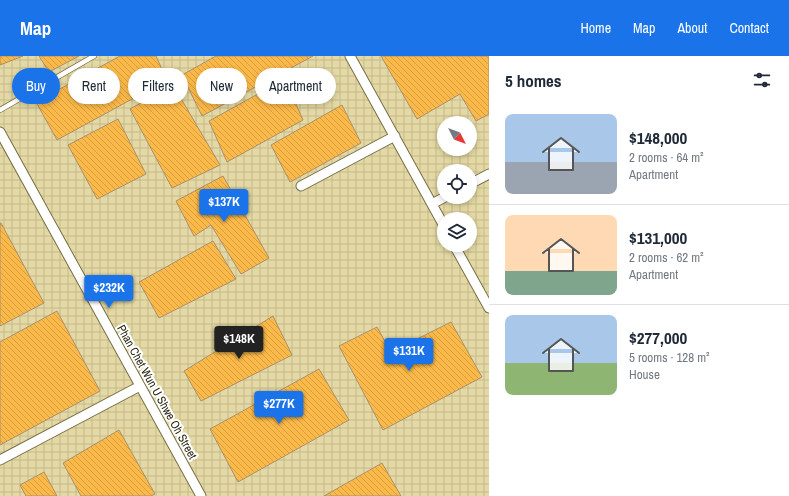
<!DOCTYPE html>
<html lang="en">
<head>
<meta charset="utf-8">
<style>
  body { margin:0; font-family:"Archivo Narrow",sans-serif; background:#f6f6f7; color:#1f2937; height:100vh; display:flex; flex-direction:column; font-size:15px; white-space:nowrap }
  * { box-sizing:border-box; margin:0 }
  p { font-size:13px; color:#747a83 }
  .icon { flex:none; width:22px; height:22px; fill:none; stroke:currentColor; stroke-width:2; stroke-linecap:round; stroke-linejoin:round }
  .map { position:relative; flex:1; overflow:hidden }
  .panel { display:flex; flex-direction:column; background:#fff; width:300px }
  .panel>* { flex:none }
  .hud { position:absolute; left:12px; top:12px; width:380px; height:36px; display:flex; gap:8px }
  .needle { width:26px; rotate:132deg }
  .buttons { position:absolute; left:437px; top:60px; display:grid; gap:8px }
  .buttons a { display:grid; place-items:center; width:40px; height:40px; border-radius:50%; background:#fff; box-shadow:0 2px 6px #0003; font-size:20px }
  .price { position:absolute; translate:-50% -34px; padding:0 9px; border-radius:4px; background:#1a73e8; color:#fff; font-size:13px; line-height:26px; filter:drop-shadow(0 1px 2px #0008) }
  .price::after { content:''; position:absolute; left:50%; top:24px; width:12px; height:9px; margin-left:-6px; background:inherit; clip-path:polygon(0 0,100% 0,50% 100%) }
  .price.active { background:#222; color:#fff }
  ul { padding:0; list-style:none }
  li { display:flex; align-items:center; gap:12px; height:100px; padding:0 16px }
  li+li { border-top:1px solid #e0e1e3 }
  li span { display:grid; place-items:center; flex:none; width:112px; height:80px; border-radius:8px; color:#555 }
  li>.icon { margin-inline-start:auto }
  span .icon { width:48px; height:48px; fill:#fffc; stroke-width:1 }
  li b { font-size:17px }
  h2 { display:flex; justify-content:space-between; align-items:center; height:48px; padding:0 16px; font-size:17px }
  .pill { padding:0 14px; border-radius:18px; background:#fff; box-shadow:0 2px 6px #0003; font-size:14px; line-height:36px }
  .pill.active { background:#1a73e8; color:#fff }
  header { display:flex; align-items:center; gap:24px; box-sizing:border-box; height:56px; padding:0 20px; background:#1a73e8; color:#fff }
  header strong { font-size:19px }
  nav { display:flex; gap:22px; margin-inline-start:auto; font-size:14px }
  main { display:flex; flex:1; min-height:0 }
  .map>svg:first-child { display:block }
  .industrial { fill:url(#industrial-grid); fill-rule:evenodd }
  .building { fill:url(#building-back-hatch); stroke:#aa916c }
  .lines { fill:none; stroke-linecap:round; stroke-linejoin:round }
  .service-casing { stroke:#786f46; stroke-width:6 }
  .minor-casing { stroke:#786f46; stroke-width:11 }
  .service { stroke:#fff; stroke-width:4.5 }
  .minor { stroke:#fff; stroke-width:9 }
  .labels { text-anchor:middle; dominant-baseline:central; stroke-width:4; stroke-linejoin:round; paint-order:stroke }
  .street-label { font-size:12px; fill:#2b2816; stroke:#fff }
</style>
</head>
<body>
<header>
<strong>Map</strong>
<nav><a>Home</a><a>Map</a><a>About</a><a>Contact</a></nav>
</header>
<main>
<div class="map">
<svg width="489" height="440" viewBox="0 0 489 440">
  <defs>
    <pattern id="industrial-grid" width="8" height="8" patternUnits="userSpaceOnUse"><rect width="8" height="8" fill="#e4d9a4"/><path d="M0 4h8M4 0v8" fill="none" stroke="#c4ba8c"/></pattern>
    <pattern id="building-back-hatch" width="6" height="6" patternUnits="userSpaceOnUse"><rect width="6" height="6" fill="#fbb949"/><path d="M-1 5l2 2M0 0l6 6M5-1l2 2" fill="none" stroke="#d79f3f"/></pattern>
  </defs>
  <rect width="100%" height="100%" fill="#eee4b7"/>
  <path class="industrial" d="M0 0H489V440H0ZM444 67H470V93H444ZM444 115H470V141H444ZM444 163H470V189H444Z"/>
  <path class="building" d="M0 0H23L0 9Z
    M39 0H79L49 16Z
    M120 0H156L167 24 57 84 36 46Z
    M216 0H313L202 60 182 19Z
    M381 0H489V58L476 65 460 38 417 63Z
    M285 23 303 64 227 106 209 65Z
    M173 29 220 109 172 132 130 53Z
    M342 49 361 87 290 126 271 89Z
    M118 63 146 118 97 143 68 89Z
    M223 120 269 202 241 218 211 169 194 180 176 145Z
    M0 167H1L44 247 0 270Z
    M213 185 236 223 159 262 139 226Z
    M57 255 100 335 0 389V286Z
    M273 260 292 299 201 345 184 315Z
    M451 266 482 321 383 374 339 290 377 271 391 296Z
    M319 313 349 364 238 426 210 373Z
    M119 374 155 438 151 440H81L63 407Z
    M382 407 401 440H324Z
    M44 416 57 440H26L20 429Z"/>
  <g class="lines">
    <g class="service-casing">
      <path id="service" d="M0 54 94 0"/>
    </g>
    <g class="minor-casing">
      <path id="minor" d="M350 0 444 170
        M0 76 201 440
        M470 128 489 118
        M301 130 395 80
        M432 148 445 141
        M454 189 489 252
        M0 404 140 330"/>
    </g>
    <use href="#service" class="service"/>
    <use href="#minor" class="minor"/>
  </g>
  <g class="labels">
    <g class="street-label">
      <text transform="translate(157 336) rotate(61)">Phan Chet Wun U Shwe Oh Street</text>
    </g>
  </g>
</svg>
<div class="buttons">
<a><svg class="needle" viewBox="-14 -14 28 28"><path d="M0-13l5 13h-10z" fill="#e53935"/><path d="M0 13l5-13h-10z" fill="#747a83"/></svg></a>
<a><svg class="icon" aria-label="locate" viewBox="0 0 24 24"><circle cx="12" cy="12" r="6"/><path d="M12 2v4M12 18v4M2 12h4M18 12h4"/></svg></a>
<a><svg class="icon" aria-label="layers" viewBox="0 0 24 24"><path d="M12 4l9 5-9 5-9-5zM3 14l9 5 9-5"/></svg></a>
</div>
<b class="price" style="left:224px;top:167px">$137K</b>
<b class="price" style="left:109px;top:253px">$232K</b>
<b class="price active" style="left:239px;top:304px">$148K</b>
<b class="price" style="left:409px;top:316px">$131K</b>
<b class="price" style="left:279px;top:369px">$277K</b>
<div class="hud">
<a class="pill active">Buy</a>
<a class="pill">Rent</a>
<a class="pill">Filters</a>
<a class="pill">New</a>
<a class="pill">Apartment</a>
</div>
</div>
<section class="panel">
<h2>5 homes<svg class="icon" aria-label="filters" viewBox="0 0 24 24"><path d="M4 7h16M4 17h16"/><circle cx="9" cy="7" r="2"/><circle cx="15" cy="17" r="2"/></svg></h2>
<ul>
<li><span style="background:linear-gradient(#a9c7e8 60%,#9aa5b1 0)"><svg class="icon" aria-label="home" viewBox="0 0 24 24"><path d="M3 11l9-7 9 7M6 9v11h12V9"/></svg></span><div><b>$148,000</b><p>2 rooms · 64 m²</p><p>Apartment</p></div></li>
<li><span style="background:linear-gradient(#ffd9b3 70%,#7fa58c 0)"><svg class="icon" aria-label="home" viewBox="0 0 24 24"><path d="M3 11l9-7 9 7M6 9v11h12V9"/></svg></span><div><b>$131,000</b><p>2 rooms · 62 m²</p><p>Apartment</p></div></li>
<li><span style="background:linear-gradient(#a9c7e8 60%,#8fb573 0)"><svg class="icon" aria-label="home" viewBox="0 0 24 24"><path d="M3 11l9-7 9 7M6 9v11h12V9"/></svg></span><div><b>$277,000</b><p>5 rooms · 128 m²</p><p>House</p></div></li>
</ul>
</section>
</main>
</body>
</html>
